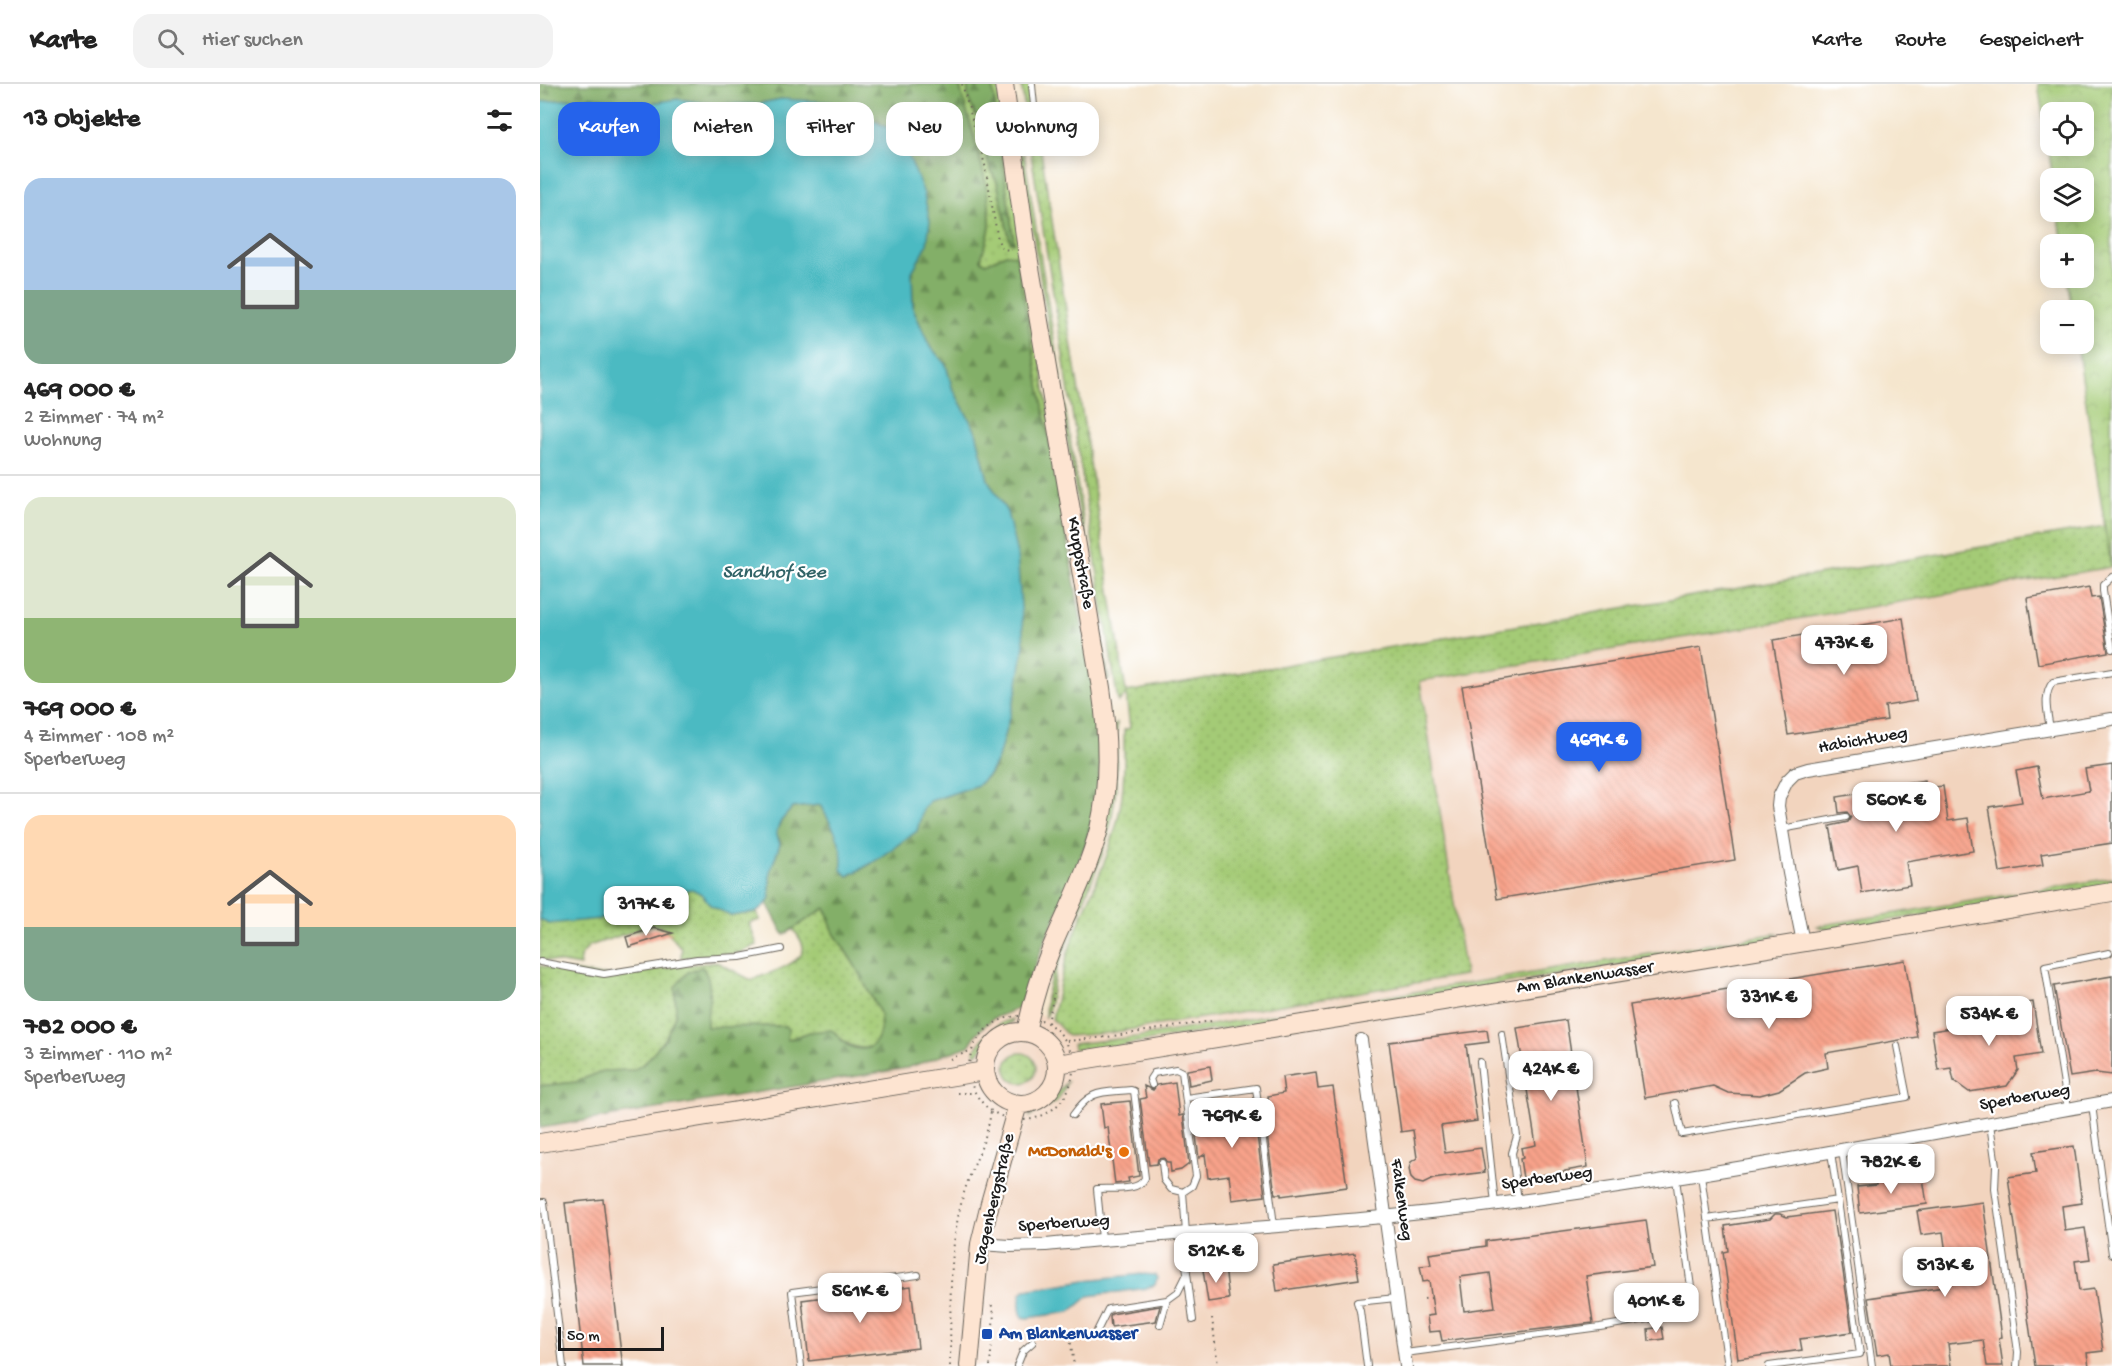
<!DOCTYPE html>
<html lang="de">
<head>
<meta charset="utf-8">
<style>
  body { margin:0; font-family:"Gochi Hand",sans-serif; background:#f2f2f2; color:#222; height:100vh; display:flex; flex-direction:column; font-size:22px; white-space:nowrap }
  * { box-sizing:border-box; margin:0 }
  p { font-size:20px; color:#767676 }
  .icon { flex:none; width:33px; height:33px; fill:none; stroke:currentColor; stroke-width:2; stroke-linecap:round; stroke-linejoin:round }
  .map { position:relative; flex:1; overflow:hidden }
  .side { display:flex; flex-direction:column; background:#fff; width:540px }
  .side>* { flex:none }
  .top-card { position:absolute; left:18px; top:18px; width:570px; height:54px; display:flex; gap:12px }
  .buttons { position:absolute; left:1500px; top:18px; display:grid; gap:12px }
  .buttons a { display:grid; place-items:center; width:54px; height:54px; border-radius:12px; background:#fff; box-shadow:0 3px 15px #0003; font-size:30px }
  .scale { position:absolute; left:18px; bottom:15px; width:106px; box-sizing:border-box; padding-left:6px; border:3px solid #1c1c1c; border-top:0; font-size:16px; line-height:21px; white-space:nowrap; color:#1c1c1c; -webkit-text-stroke:4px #fff; paint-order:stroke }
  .price { position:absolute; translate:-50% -51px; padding:0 14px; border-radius:12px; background:#fff; color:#222; font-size:20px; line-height:39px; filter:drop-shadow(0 2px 3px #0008) }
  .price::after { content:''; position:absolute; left:50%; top:36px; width:18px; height:14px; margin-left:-9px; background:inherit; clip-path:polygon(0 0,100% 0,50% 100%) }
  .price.active { background:#2563eb; color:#fff }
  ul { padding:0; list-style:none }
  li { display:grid; align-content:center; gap:12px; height:318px; padding:0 24px }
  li+li { border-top:2px solid #e0e0e0 }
  li span { display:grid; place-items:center; height:186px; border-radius:18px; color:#555 }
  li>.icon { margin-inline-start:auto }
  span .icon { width:108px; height:108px; fill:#fffc; stroke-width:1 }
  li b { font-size:26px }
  h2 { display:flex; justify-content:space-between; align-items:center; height:72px; padding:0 24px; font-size:26px }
  .tag { padding:0 21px; border-radius:18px; background:#fff; box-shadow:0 3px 15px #0003; font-size:21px; line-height:54px }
  .tag.active { background:#2563eb; color:#fff }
  header { display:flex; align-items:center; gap:36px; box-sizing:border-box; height:84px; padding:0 30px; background:#fff; border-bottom:2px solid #e0e0e0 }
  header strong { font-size:28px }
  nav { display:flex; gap:33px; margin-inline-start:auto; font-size:21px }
  .search { width:420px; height:54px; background:#f2f2f2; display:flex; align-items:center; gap:15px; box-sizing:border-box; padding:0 21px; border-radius:18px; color:#767676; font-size:22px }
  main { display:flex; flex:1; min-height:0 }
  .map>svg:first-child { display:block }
  .built { fill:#f2d4be }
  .grass { fill:url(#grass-dots); stroke:#607449; stroke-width:1.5 }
  .forest { fill:url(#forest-firs); stroke:#506642; stroke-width:1.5 }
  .park { fill:url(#park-crowns); stroke:#607449; stroke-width:1.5; fill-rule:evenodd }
  .water { fill:#4bbac2; stroke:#346b6f; stroke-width:1.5 }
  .building { fill:url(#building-back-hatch); fill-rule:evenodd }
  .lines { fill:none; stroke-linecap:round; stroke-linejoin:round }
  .lane-casing { stroke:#68635a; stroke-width:8 }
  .street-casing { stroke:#68635a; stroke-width:14 }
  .secondary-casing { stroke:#68635a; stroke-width:20 }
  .path { stroke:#68635a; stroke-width:2; stroke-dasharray:1.5 4.5; stroke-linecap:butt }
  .lane { stroke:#fff; stroke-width:6 }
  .street { stroke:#fff; stroke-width:12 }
  .secondary { stroke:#fde4d1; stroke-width:18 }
  .food-dot { fill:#e8710a; stroke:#fff; stroke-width:2 }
  .transit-dot { fill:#1a4fb4; stroke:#fff; stroke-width:2 }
  .labels { text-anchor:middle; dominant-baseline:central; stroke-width:4.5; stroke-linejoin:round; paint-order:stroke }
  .street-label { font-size:18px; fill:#1c1c1c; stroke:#fff }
  .food-label { font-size:18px; font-weight:bold; fill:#c56008; stroke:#fff; text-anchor:end }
  .transit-label { font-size:18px; font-weight:bold; fill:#164399; stroke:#fff; text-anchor:start }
  .water-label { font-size:20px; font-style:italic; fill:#316367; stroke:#fff }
</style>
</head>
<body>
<header>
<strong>Karte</strong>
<div class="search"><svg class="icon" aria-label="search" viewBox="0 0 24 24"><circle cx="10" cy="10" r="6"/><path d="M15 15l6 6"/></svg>Hier suchen</div>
<nav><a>Karte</a><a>Route</a><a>Gespeichert</a></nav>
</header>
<main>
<section class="side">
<h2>13 Objekte<svg class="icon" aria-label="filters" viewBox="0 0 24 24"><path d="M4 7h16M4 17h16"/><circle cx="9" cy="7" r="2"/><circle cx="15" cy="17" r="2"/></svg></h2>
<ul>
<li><span style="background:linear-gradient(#a9c7e8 60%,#7fa58c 0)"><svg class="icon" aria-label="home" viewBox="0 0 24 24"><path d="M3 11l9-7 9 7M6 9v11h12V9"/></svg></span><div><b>469 000 €</b><p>2 Zimmer · 74 m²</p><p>Wohnung</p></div></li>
<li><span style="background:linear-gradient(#dfe7d0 65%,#8fb573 0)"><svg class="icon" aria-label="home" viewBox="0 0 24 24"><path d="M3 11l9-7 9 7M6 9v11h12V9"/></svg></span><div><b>769 000 €</b><p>4 Zimmer · 108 m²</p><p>Sperberweg</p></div></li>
<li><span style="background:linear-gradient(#ffd9b3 60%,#7fa58c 0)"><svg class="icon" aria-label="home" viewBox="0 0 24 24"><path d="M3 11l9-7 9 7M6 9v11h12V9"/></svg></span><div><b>782 000 €</b><p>3 Zimmer · 110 m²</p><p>Sperberweg</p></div></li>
</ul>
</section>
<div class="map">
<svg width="1572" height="1282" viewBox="0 0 1572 1282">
  <defs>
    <pattern id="grass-dots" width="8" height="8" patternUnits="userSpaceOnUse" patternTransform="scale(1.5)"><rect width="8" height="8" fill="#a4cb76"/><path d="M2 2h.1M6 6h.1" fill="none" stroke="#8dae66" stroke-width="1.8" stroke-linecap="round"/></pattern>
    <pattern id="forest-firs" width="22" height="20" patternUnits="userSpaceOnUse" patternTransform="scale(1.5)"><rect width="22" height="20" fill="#83af67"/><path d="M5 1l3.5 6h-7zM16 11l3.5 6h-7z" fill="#6a8e54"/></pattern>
    <pattern id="park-crowns" width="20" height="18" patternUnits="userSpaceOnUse" patternTransform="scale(1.5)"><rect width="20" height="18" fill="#a4cb76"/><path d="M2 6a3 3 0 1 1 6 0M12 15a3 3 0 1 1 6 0" fill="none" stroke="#8dae66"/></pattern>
    <pattern id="building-back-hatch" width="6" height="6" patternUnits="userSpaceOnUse" patternTransform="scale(1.5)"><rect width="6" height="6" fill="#f8a28a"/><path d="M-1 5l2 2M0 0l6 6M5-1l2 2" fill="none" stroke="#d48b76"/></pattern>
  </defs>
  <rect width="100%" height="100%" fill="#fff"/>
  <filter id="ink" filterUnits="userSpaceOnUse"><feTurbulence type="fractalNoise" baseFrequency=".0167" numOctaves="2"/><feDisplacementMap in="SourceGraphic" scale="12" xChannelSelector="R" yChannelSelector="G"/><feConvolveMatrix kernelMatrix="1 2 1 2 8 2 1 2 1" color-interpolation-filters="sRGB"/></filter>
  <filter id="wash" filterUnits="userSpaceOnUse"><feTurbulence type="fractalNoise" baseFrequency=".008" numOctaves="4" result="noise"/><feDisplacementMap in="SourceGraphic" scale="24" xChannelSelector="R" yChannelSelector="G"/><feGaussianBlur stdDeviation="1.35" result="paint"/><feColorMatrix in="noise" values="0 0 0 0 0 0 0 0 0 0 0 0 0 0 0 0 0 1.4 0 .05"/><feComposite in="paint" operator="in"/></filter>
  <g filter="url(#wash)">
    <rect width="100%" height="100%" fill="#f5e6ce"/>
    <path class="built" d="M1572 483V1282H0V1044L367 984 429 962 437 949 452 935 480 924 512 935 520 896 533 855 568 771 579 728 584 685V646L632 939 924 891 880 597Z"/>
    <path class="grass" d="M419 0H427L429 16 437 34 450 84 457 98 470 157 474 158 452 0H458L532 480 511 368 466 170 446 179 441 176C443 164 450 152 450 140 450 96 430 43 419 0Z
      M481 0H490L492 42 489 54Z
      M497 41 586 608 1565 442 1572 483 880 597 925 891 569 949 528 952 512 935C518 908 523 880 533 854 549 812 570 773 579 729 585 701 584 673 584 646L590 644 586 611 578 618 490 63 495 51Z
      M484 70 569 596H567L480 71Z
      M577 639 576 705 571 739 562 771 516 886 508 929 505 934 506 914 514 881 528 845 573 643Z
      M1572 794V800L1302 844 1285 845 1277 842Z
      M111 805 132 808 152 805 162 810 170 821 191 832 217 828 220 836 209 839 217 861 198 869 141 874 142 865 125 845 112 841 49 862 40 873V882L0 875V835L8 840 75 827 98 809Z
      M285 823 294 849 314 880 340 929C341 936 342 946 340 953 332 972 305 963 297 950L270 948 247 956 245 942 167 943 166 930 170 908 135 910 136 929 126 953 105 979 94 986 63 987 36 998 0 1002V882L56 891H83L139 882 177 878 211 896C223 891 260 881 263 866 264 858 257 851 253 845Z
      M1239 849 1231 854 1221 858 575 962 534 965 533 960 596 953Z
      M473 935 472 938 455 949 437 970 434 967C444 952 455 939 473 935Z
      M466 984a15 15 0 1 1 30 0a15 15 0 1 1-30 0Z
      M528 997 518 1016 489 1033 495 1026 510 1016Z"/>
    <path class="forest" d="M0 0H419C430 43 450 95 450 140 450 152 443 164 441 176L446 179 466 170 476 171 552 596 560 682 555 724 545 761 530 801 503 861 480 924 452 935 437 949 429 962 367 984 0 1044V1002L36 998 63 987 94 986 105 979 126 953 136 929 135 903 148 888 162 883C176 900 166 923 167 943L245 942 248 945 247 956 270 948 291 946C299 950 301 958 309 962 336 973 343 950 340 929L314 880 294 849 285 824 244 851 227 819 230 813V788L240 760 236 748 241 737 252 724 280 721 295 745 309 792 332 779 377 747 383 725 390 717 438 701 451 689 458 674 477 605 467 428 448 396 436 348 412 303 406 281 389 261 373 224 372 188 387 161 241 15 216 20H173L138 15 111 19 51 13 0 18Z
      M427 0H452L474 159 470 157 457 98 450 84 437 34 429 16Z"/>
    <path class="park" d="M1498 0H1572L1571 483 1537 260H1544V226H1532L1527 194H1544V160H1523L1518 128H1544V94H1513ZM1510 28H1544V62H1510Z"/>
    <path class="water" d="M51 13 111 19 138 15 173 20H216L241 15 291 18 321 30 350 45 368 70 383 107 390 137 387 161 372 188 373 224 389 261 406 281 412 303 436 348 448 396 467 428 477 470 484 560 477 605 458 674 450 689 438 701 390 717 383 725 377 747 332 779 308 792 301 786C306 763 292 741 280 721L252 724 241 737 236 748 240 760 230 788V813L227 819 217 828 191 832 170 821 162 810 152 805 132 808 111 805 98 809 75 827 59 835 8 840 0 835V18Z
      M602 1190 615 1191 617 1194 615 1201 607 1204 549 1212 530 1228 487 1234H483C479 1227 479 1216 481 1209L485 1206 546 1196Z"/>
    <g id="blocks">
      <path class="building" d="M1549 503 1551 514 1559 513 1568 568 1498 580 1487 514Z
        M1363 534 1376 617 1345 622 1347 636 1248 651 1233 556Z
        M1161 563 1195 776 957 815 922 602Z
        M1572 681V759L1501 770 1503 781 1460 788 1449 723 1482 718 1476 687 1497 683 1503 715 1549 707 1545 685Z
        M1385 696 1386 704 1403 702 1408 737 1428 734 1433 767 1366 778 1370 801 1322 809 1318 782 1298 786 1290 742 1308 738 1311 733 1307 728 1299 729 1297 713 1364 702V699Z
        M114 844 133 849 89 863 86 853Z
        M1365 876 1377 953 1286 969 1288 984 1265 989 1239 1006 1220 1011 1188 1009 1173 1002 1105 1014 1090 921Z
        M1572 892V991L1556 989 1530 993 1514 902Z
        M1493 918 1501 970 1476 974 1478 986 1467 1002 1429 1008 1414 997 1411 984 1398 986 1392 947 1443 939 1441 926Z
        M1026 936 1048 1083 1025 1087 1018 1092 1007 1090 983 1094 980 1075 983 1074 981 1064 996 1061 977 944Z
        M947 946 949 958 926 961 937 1037 901 1042 905 1069 941 1064 945 1088 893 1095 883 1100 875 1098 871 1094 869 1085 871 1078 877 1074 873 1046 861 1048 849 958Z
        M670 982 672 996 649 1001 647 986Z
        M776 988 778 1005 793 1003 807 1103 741 1112V1110H735L723 1020 729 1019 728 1012 744 1009 742 993Z
        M635 998 639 1032 643 1031 649 1080 641 1086 631 1088 630 1079H627L624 1074 618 1075 617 1080 609 1081 600 1015 606 1014 604 1002 613 1006 617 1001Z
        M590 1017 599 1092 588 1094 589 1098 575 1100 568 1043 564 1044 561 1020Z
        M713 1021 725 1112 692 1116 689 1091 668 1094 665 1070 659 1074 653 1030Z
        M1534 1062 1542 1119 1522 1122 1525 1147 1545 1144 1550 1175 1535 1177 1539 1207 1554 1205 1563 1267 1547 1269 1549 1282H1495L1468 1093 1496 1089 1493 1068Z
        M1354 1093V1098L1383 1094 1387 1120 1320 1129 1317 1103 1336 1101V1095Z
        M63 1115 80 1261 83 1282H44L25 1119Z
        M1443 1118 1462 1253 1459 1254 1463 1282H1447L1443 1256 1408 1260 1411 1282H1351L1349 1269 1337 1271 1328 1214 1404 1203 1403 1198 1410 1197 1403 1148 1381 1151 1377 1127Z
        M1292 1127 1296 1153H1298L1312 1248 1260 1255 1262 1266 1198 1275 1183 1168 1188 1167 1185 1142 1230 1135 1235 1130H1240L1247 1133Z
        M1106 1136 1113 1183 1046 1192 1053 1239 902 1257 900 1247 889 1248 887 1232 894 1231 889 1197 883 1198 880 1182 891 1181 889 1170 946 1162V1157ZM950 1189 955 1223 924 1227 920 1193Z
        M815 1169 819 1195 737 1207 733 1180Z
        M685 1183 689 1215 668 1218 663 1186Z
        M371 1202 378 1264 269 1277 262 1216Z
        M620 1222 616 1237 571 1243 570 1233 571 1230Z
        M1122 1243 1124 1255 1109 1257 1108 1245Z"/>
    </g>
  </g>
  <g filter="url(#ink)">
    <use href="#blocks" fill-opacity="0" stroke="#68635a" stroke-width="1.5"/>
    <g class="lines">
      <g class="lane-casing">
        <path id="lane" d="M476 67C503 60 493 21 492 0
          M1572 493 1563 501V507L1572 565
          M1510 645C1508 630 1502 611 1513 598L1572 588
          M1242 745 1306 733
          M0 878 64 890 157 875 200 873 241 865
          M962 950 977 1052 972 1069 978 1117
          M940 978 955 1120
          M612 1001 610 995 614 989 636 985 642 988 656 1092 652 1102 643 1108 631 1105 624 1096 622 1079
          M646 1014 716 1004 734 1141
          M1135 1019 1142 1050 1367 1013 1357 962
          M1552 1021 1572 1170
          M1528 1025 1505 882 1569 869
          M533 1031C551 1005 561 1009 591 1006L594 1007 605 1094C599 1108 572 1104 557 1105L562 1155
          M1450 1040 1456 1082 1455 1105 1478 1268 1477 1282
          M1302 1066 1332 1282
          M1161 1091 1188 1282
          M643 1108 646 1149
          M0 1119 4 1118 23 1282
          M1167 1135 1298 1116
          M642 1149 653 1236
          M620 1241 627 1216
          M556 1249 568 1225 627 1216 638 1208 647 1190
          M865 1269 1060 1243 1130 1231C1144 1226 1150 1218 1151 1203L1136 1095
          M261 1282 252 1208 378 1191
          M477 1282 483 1267 493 1258
          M827 1282 820 1227 817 1218 856 1214
          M1229 1282 1320 1270 1291 1068"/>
      </g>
      <g class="street-casing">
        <path id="street" d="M1263 858 1249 789 1238 722 1239 713 1247 697 1255 689 1268 685 1572 635
          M821 956 866 1282
          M440 1160 470 1162 506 1161C664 1146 823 1139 980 1117 1179 1091 1375 1052 1572 1017"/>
      </g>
      <g class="secondary-casing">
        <path id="secondary" d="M464 0 487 166 561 604C568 651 570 699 559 745 548 787 528 825 511 865 500 892 492 920 486 948
          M445 984a36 36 0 1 1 72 0a36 36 0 1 1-72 0Z
          M517 980 1572 808
          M0 1059 445 987
          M429 1282 440 1160 450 1119 478 1020"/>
      </g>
      <path class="path" d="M422 0 445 81 458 156 462 165 472 166
        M429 984a52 52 0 1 1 104 0a52 52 0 1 1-104 0Z
        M508 939 514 909
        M527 957 567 953 672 937
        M410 975 432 966
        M417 1009H435
        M884 1215 891 1214
        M672 1234 678 1282
        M530 1253 534 1282
        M410 1282C411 1228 408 1172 421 1120 428 1088 447 1060 451 1027
        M450 1282 454 1229 451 1219"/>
      <use href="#lane" class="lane"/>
      <use href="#street" class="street"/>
      <use href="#secondary" class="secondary"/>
    </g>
  </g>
  <circle class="food-dot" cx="584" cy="1068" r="6"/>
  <rect class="transit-dot" x="441" y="1244" width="12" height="12" rx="3"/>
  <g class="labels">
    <g class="street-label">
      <text transform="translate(540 479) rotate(80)">Kruppstraße</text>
      <text transform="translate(1323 657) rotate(-10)">Habichtweg</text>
      <text transform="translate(1045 894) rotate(-9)">Am Blankenwasser</text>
      <text transform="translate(1485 1014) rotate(-10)">Sperberweg</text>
      <text transform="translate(1007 1095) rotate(-8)">Sperberweg</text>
      <text transform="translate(455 1115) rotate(-77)">Jagenbergstraße</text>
      <text transform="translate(861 1116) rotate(82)">Falkenweg</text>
      <text transform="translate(524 1140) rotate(-4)">Sperberweg</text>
    </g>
    <g class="food-label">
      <text x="572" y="1068">McDonald's</text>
    </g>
    <g class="transit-label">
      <text x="459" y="1250">Am Blankenwasser</text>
    </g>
    <g class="water-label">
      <text x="234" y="489">Sandhof See</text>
    </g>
  </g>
</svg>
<div class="buttons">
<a><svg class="icon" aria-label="locate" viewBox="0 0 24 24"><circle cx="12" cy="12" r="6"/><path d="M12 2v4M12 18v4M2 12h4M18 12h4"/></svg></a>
<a><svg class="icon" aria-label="layers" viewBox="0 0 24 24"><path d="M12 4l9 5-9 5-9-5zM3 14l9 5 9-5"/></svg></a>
<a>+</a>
<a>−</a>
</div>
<div class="scale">50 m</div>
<b class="price" style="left:1304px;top:592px">473K €</b>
<b class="price active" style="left:1059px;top:689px">469K €</b>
<b class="price" style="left:1356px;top:749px">560K €</b>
<b class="price" style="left:106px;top:853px">317K €</b>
<b class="price" style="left:1229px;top:946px">331K €</b>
<b class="price" style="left:1449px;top:963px">534K €</b>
<b class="price" style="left:1011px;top:1018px">424K €</b>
<b class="price" style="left:692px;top:1065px">769K €</b>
<b class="price" style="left:1351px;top:1111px">782K €</b>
<b class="price" style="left:676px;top:1200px">512K €</b>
<b class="price" style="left:1405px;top:1214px">513K €</b>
<b class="price" style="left:320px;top:1240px">561K €</b>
<b class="price" style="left:1116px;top:1250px">401K €</b>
<div class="top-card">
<a class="tag active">Kaufen</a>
<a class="tag">Mieten</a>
<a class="tag">Filter</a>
<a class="tag">Neu</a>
<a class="tag">Wohnung</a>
</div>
</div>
</main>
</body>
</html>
